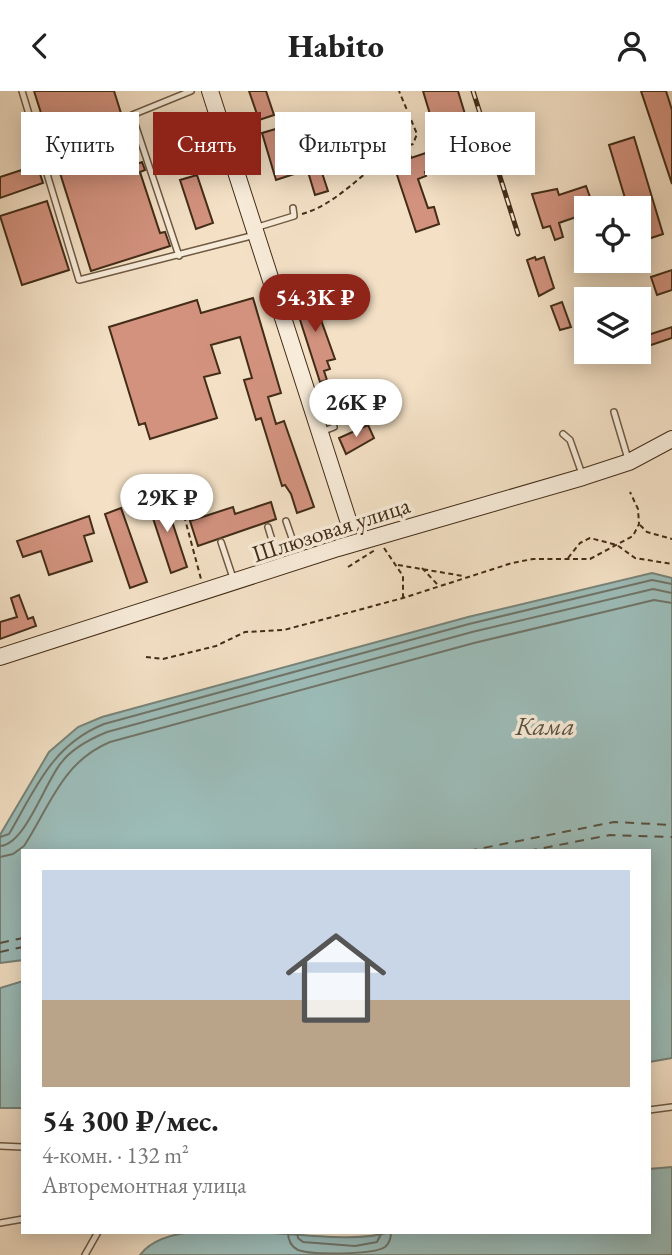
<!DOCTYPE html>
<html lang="ru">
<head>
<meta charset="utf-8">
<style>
  body { margin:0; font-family:"EB Garamond",serif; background:#f2f2f2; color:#222; height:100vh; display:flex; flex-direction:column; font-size:26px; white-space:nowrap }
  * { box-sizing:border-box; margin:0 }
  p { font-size:23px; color:#767676 }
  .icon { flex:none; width:38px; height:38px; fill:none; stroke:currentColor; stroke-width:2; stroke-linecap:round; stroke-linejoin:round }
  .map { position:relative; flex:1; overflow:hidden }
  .panel { position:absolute; left:21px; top:758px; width:630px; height:385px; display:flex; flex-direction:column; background:#fff; border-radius:0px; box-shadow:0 4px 18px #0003 }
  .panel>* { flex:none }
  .banner { position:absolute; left:21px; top:21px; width:630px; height:63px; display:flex; gap:14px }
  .tools { position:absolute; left:574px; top:105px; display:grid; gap:14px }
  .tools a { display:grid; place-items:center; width:77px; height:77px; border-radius:0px; background:#fff; box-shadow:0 4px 18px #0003; font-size:35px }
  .price { position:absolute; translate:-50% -60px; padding:0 16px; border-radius:24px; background:#fff; color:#222; font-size:23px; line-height:46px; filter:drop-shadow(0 2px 4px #0008) }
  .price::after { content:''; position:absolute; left:50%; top:42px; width:21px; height:16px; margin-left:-10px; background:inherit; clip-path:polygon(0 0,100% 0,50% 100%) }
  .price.active { background:#8f2418; color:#fff }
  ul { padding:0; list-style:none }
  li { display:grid; align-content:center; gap:14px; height:371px; padding:0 21px }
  li span { display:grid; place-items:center; height:217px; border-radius:0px; color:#555 }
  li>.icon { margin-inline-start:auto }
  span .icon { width:126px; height:126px; fill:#fffc; stroke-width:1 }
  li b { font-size:30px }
  .tag { padding:0 24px; border-radius:0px; background:#fff; box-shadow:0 4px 18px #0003; font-size:24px; line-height:63px }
  .tag.active { background:#8f2418; color:#fff }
  header { display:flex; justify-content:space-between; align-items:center; height:91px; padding:0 21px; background:#fff; font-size:32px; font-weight:800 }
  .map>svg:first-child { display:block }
  .water { fill:#9cbcb8; stroke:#788378; stroke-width:2 }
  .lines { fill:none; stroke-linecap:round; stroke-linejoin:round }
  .shore { stroke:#707468; stroke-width:2 }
  .ferry { stroke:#595140; stroke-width:2; stroke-dasharray:9 7; stroke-linecap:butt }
  .building { fill:#d2927e; stroke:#432d18; stroke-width:2 }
  .lane-casing { stroke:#6f5a43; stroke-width:8 }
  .secondary-casing { stroke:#432d18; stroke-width:18 }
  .path { stroke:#432d18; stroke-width:2; stroke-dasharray:5 3.5; stroke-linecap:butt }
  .lane { stroke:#f7ebd9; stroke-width:5 }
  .secondary { stroke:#f7ebd9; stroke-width:16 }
  .rail-casing { stroke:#432d18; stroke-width:5 }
  .rail { stroke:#f7ebd9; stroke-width:2.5; stroke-dasharray:8; stroke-linecap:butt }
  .labels { text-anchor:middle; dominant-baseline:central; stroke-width:7; stroke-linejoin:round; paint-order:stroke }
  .street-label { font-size:24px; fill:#432d18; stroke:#f7ebd9 }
  .water-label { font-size:26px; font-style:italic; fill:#595140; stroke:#f7ebd9 }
</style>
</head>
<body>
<header><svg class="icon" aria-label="back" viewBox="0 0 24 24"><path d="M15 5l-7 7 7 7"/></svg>Habito<svg class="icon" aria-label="person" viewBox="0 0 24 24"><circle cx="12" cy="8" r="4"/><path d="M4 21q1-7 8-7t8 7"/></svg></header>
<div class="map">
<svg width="672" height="1164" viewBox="0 0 672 1164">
  <rect width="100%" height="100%" fill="#f3e0c5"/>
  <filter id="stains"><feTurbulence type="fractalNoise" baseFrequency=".00286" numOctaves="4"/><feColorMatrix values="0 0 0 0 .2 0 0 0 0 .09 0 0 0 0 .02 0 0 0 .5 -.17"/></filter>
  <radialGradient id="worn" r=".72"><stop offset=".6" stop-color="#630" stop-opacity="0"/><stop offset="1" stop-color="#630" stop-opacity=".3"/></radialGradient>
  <path class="water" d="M652 482 672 487V967L649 971V760H23V869L0 872V744L49 661 78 636 102 626 468 526Z
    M23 890V1017H0V897Z
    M672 1076V1164H140C178 1113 330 1161 390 1141H649V1078Z"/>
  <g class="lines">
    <path class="shore" d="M0 746 9 743C36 697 52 654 104 633L469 533 652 489 672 493
      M0 755C25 754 45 691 61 672 72 657 90 648 107 641L472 541 653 498 672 502
      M0 766 13 763 24 755C50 715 62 671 110 651L474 552 654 509 672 512
      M288 1141C288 1149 290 1155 298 1159 312 1164 373 1164 385 1156 390 1152 391 1147 391 1141
      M297 1141 298 1147 303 1151 355 1155 377 1151 382 1141"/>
    <path class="ferry" d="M468 760 614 731 672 734
      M528 760 610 744 672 746
      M0 852 23 847
      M0 861 23 856"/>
  </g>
  <path class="building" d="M34 0H114L137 73 142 71 145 79 140 81 160 142 165 141 170 155 91 180Z
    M249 0H266L274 24 259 29Z
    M423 0H458L468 33 436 43Z
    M641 0H666L672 19V93Z
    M304 27 328 100 315 104 293 31Z
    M279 37 294 83 276 89 262 42Z
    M482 43 494 77 486 79 482 66 475 69 473 65 425 81 426 85 418 88 428 117 434 116 439 133 416 141 392 69 410 63 411 67Z
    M634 46 663 143 639 151V117H628L609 54Z
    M37 74 43 92 0 107V86Z
    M197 84 213 132 196 138 180 89Z
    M586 95 594 117H586V153L576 126 559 132 563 146 555 149 550 135 543 137 532 103 557 98 559 104Z
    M47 110 69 179 22 194 0 125Z
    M535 166 536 169 544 166 554 197 539 205 527 169Z
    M672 179V199L657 204 651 186Z
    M311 201 335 268 327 270 330 278 324 280 327 289 320 291 293 207Z
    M253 207 281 302 268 306 276 333 284 330 314 416 297 422 291 403 285 394 282 395 261 327 256 329 244 289 252 287 240 246 211 254 220 282 204 286 217 327 150 348 145 332 139 334 109 236 197 209 201 222Z
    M562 211 571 236 560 239 551 215Z
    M672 236V247L639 258V247Z
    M368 334 374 347 346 363 339 347Z
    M163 403 187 476 171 482 147 409Z
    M271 411 276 428 198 455 190 430 233 416 235 423Z
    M121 417 147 491 130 497 105 423Z
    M89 425 94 442 84 445 92 470 49 484 41 460 23 466 17 450Z
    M19 504 28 528 33 526 36 535 0 548V531L17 526 11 507Z"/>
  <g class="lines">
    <g class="lane-casing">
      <path id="lane" d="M22 0 79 189 255 144
        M226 46 246 39
        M258 136 294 125 293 117
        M179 165 132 24 191 0
        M614 321 628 368
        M321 341 334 336
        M563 343 570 349 582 383
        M286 430 294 453
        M268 436 275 459 347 436
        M221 451 234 490
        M649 1019 672 1016
        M0 1055 23 1056
        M0 1132 23 1128
        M85 1164 98 1141"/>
    </g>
    <g class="secondary-casing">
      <path id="secondary" d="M210 0 350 435
        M0 566 338 457 583 386 629 371 672 348"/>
    </g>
    <path class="path" d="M302 123C345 111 371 67 413 53L417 43 399 0
      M182 417 201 488
      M640 434 647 441 672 448
      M384 457 403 485V507
      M568 467 580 452 590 447 617 454 635 467 672 473
      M398 474 463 485
      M348 476 375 459
      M422 477 437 493
      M146 566 163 568 216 555 245 541 284 539 403 507 512 472 533 468H590L633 445 639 433 638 418 630 401"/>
    <use href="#lane" class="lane"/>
    <use href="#secondary" class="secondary"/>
    <g class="rail-casing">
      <path id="rail" d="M473 0 518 143"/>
    </g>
    <use href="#rail" class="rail"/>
  </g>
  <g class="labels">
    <g class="street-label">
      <text transform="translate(331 438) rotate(-18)">Шлюзовая улица</text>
    </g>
    <g class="water-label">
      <text x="545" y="635">Кама</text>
    </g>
  </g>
  <rect width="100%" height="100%" filter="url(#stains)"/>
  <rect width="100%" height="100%" fill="url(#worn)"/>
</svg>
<div class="tools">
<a><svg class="icon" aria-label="locate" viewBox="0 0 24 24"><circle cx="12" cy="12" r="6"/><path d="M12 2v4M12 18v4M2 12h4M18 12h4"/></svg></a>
<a><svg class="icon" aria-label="layers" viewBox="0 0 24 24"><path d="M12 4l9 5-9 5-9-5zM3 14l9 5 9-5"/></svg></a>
</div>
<b class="price active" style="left:315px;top:243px">54.3K ₽</b>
<b class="price" style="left:356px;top:348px">26K ₽</b>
<b class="price" style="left:167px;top:443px">29K ₽</b>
<div class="banner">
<a class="tag">Купить</a>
<a class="tag active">Снять</a>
<a class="tag">Фильтры</a>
<a class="tag">Новое</a>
</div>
<section class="panel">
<ul>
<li><span style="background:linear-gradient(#c9d6e8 60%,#b9a48a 0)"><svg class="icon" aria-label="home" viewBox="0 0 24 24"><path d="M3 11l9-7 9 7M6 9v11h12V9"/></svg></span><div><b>54 300 ₽/мес.</b><p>4-комн. · 132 m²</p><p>Авторемонтная улица</p></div></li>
</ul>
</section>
</div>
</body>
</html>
